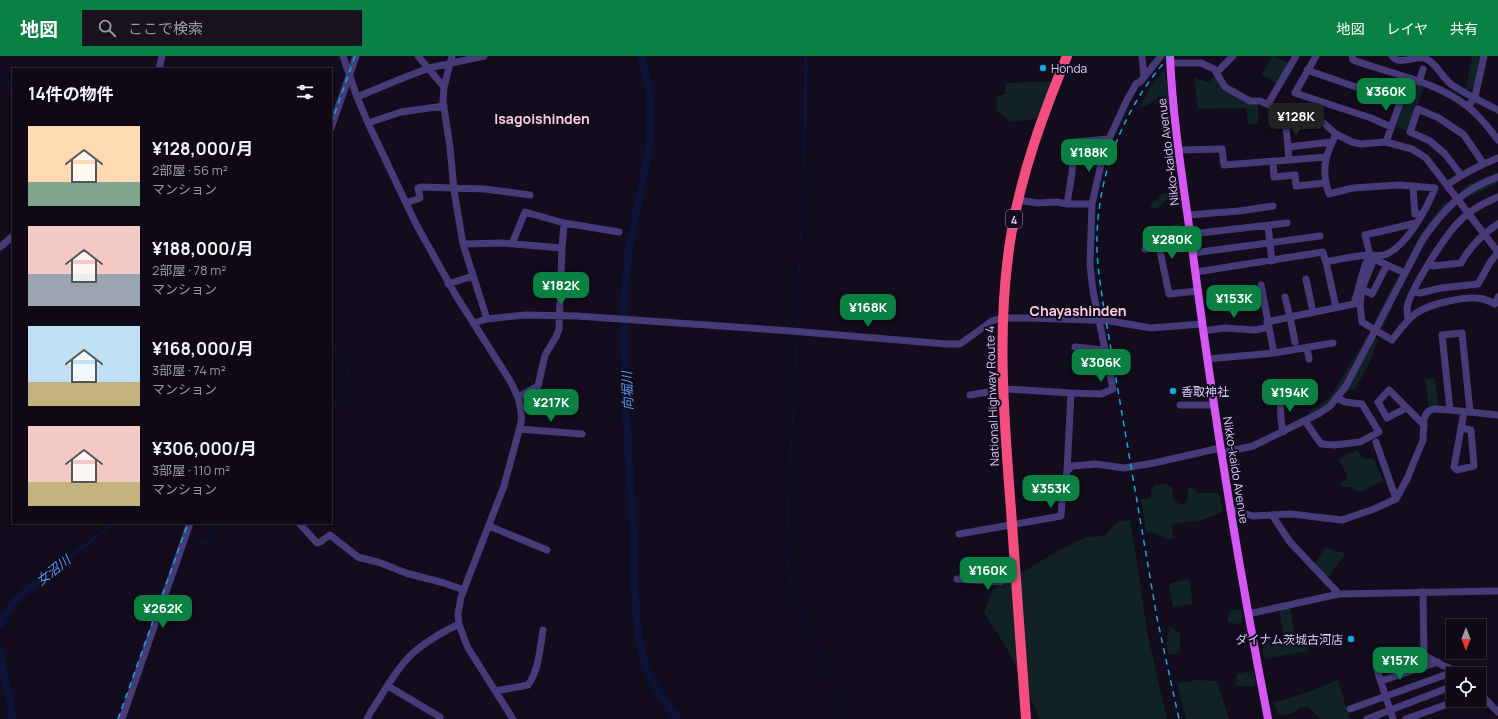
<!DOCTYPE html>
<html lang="ja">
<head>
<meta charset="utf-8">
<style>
  body { margin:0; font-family:Manrope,"Noto Sans JP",sans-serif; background:#17121e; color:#f1f3f6; height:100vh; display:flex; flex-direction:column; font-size:15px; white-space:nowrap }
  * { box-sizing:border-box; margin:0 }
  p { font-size:13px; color:#9b9aa0 }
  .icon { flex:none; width:22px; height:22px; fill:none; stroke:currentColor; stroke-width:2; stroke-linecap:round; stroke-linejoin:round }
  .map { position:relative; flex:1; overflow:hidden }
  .side { position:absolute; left:12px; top:12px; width:320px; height:456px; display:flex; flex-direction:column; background:#0e0915; border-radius:0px; box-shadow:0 1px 3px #0004,0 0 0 1px #2e2a34 }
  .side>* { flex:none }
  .needle { width:26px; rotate:180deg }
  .controls { position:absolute; left:1446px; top:563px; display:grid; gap:8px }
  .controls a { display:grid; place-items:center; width:40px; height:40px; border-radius:0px; background:#0e0915; box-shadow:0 1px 3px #0004,0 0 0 1px #2e2a34; font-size:20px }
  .price { position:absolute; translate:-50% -34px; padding:0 9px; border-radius:8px; background:#0b8043; color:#fff; font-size:13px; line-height:26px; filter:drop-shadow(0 1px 2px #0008) }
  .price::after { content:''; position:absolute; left:50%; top:24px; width:12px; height:9px; margin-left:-6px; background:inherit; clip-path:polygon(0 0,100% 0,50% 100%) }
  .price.selected { background:#222; color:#fff }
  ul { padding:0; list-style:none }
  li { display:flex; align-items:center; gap:12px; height:100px; padding:0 16px }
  li span { display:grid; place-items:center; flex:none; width:112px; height:80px; border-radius:0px; color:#555 }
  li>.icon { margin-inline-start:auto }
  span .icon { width:48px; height:48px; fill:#fffc; stroke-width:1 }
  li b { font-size:17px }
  h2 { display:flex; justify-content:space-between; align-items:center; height:48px; padding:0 16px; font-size:17px }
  header { display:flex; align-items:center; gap:24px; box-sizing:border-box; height:56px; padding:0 20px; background:#0b8043; color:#fff }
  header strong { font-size:19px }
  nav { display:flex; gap:22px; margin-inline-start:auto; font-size:14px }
  .search { width:280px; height:36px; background:#17121e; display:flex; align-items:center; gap:10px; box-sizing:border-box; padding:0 14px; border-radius:0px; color:#9b9aa0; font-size:15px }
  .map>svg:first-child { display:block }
  .green { fill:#102225 }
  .water { fill:#0b1336 }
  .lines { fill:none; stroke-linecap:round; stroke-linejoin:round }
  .stream { stroke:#0b1336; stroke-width:1.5 }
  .river { stroke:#0b1336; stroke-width:8 }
  .minor { stroke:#473a78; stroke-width:7 }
  .major { stroke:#d558f5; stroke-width:8 }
  .highway { stroke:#f44d80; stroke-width:10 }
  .rail { stroke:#0eaae4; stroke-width:1.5; stroke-dasharray:6 5; stroke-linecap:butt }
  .poi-dot { fill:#0eaae4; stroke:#120c1c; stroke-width:1.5 }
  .labels { text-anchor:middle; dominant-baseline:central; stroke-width:4; stroke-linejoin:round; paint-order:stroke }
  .shield { fill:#120c1c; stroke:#9d91b9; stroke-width:1 }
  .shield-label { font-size:11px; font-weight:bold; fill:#d8cafc }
  .poi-label { font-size:12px; fill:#d8cafc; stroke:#120c1c; text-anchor:start }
  .street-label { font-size:12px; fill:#d8cafc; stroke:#120c1c }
  .water-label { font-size:13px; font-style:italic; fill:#5f96f5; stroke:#120c1c }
  .quarter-label { font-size:14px; font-weight:bold; fill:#fccce2; stroke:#120c1c }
</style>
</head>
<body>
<header>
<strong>地図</strong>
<div class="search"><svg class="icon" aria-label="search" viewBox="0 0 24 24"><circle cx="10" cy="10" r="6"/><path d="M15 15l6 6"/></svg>ここで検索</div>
<nav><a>地図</a><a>レイヤ</a><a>共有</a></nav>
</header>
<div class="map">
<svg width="1498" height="663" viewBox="0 0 1498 663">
  <rect width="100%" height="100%" fill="#120c1c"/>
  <path class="green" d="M1272 0H1274L1289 8 1278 28 1261 19Z
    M1472 0H1481L1475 34 1466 33Z
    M1165 13 1171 59 1159 40 1156 44 1143 51 1140 50 1150 31Z
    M1215 19 1225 34 1258 48V68H1248L1246 52 1198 53 1194 22 1209 26Z
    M1054 25 1036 63 1011 66 997 55V40L1005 38 1006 27Z
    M1411 26 1424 30 1409 75 1396 71Z
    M1498 116V127L1462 144 1461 135 1467 129Z
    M1171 136 1172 142 1166 144 1158 152H1151L1150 147C1156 145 1159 144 1161 138Z
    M1446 144 1454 151 1440 165 1423 190 1402 230 1384 270 1381 272 1374 267 1381 252 1422 176Z
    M1180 167 1182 170 1184 192 1164 195 1166 175H1169V170Z
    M1368 278 1378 284 1370 306 1355 333 1346 336 1311 359 1309 355 1323 347 1331 340Z
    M1435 322 1439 351 1429 353 1425 323Z
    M1356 394 1365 403H1374L1383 424 1377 428 1363 435H1356L1351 431H1341L1340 426 1346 425 1347 418 1338 404Z
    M1165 428 1172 431 1174 445 1182 449 1187 445 1188 432H1193L1198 437H1219L1223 456 1199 465 1172 468 1173 482 1168 484 1162 480 1146 475 1141 443 1151 442V434L1155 429Z
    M1130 464 1139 519 1147 576 1167 663H1039C1026 625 1006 589 984 556L993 534 1056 496 1087 481 1105 480 1118 465Z
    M1326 491 1332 494 1346 497 1327 523 1314 508Z
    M1188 523 1191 532 1192 548 1173 551 1169 528Z
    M1290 552 1295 579 1304 577 1308 595 1264 603 1261 586 1284 581 1279 554Z
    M1239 553 1241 554 1243 567 1235 568 1228 566V559L1230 555Z
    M1170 570 1180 578V595L1176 598H1169C1165 588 1167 581 1170 570Z
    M1251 615 1254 617 1256 630 1245 631 1235 629 1237 618Z
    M1196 624 1217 625 1229 663H1186L1177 627Z
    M1338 624 1350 663H1320L1309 651H1300C1296 658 1285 660 1278 658L1274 647 1311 635Z"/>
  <path class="water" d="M804 0H807L808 8 806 96H803Z
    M111 467H116L53 517 51 514Z
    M176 467H180L204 488 223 467H227L204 491Z
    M8 643H11L15 663H11Z"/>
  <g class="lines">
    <path class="stream" d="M0 12 13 38
      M797 272 804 94
      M797 278 786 500 793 533 846 663
      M331 355 347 338 349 329V318L346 307 335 295"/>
    <path class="river" d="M641 0 646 18 650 41 649 93 629 193 625 229 624 266 626 358 634 485 633 508 638 577 642 600 648 615 661 641 678 663
      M0 568C11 541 38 527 60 509
      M0 596 13 663"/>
    <path class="minor" d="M343 0 357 41 368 67 416 168 455 238 509 323C517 337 523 351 521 367L504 430 461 541 458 558 459 568 464 582 468 592 513 663
      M418 0 444 31
      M452 0 444 31 443 46 450 91 454 134 463 188 487 263
      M1142 0 1144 21
      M1316 0 1295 37 1371 62 1391 71
      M1352 0 1353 4C1391 18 1435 25 1467 50 1479 59 1489 72 1498 84
      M1392 0C1400 10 1413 0 1424 2 1437 7 1441 20 1451 28 1464 38 1483 46 1498 54
      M1171 7H1201L1214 13 1225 31 1250 45H1260L1276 52 1318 62 1336 78 1352 86 1360 88 1386 86 1412 93 1426 102 1498 196
      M159 13 162 0
      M1307 14 1399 46
      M1217 16 1233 0
      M1419 26 1423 13
      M357 41 398 24 429 12 484 0
      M1268 48 1296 0
      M1468 50 1475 41 1484 0
      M368 67 401 56 444 50
      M331 72 356 0
      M1386 86 1409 22
      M1288 91 1332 86
      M1180 94 1222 93 1224 109 1326 101
      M1289 104 1286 70 1292 56
      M1273 105 1274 121 1295 119 1296 130 1325 127
      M1461 119 1445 98 1430 85 1410 76 1418 53 1439 62 1464 79 1483 107
      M1447 129C1463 118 1479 109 1498 102
      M1413 131 1415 158H1422
      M1018 144 1037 147 1057 146 1067 148H1092L1103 99 1109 83 1127 44 1136 28 1140 26 1161 0
      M406 147 420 142 418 132 422 131 485 133 530 139
      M1067 148 1072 117 1074 86 1109 83
      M1188 159 1239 155 1273 150
      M1268 170 1272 205
      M1191 178 1287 167
      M463 188 502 187 562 192 564 167 619 176
      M512 188 525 156 564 167
      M0 191 13 180
      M1145 193 1159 190 1169 238 1198 235
      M1193 197 1320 180
      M1326 206 1336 251
      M1430 207 1433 210 1461 207C1470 190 1481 179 1498 168
      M1387 209 1374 203 1362 233 1360 249 1362 266 1392 284C1399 275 1406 265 1415 258 1428 248 1467 239 1483 243 1487 244 1491 246 1495 248L1498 241
      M1196 216 1323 196 1325 204 1326 206C1340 203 1355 200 1369 199 1374 199 1379 200 1384 199 1406 192 1427 152 1435 132L1399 129 1353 132 1329 138C1321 114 1325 100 1336 78
      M1306 223 1313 256
      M448 228 473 220
      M1261 229 1274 297 1333 287
      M1362 233 1372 238 1387 209 1405 217
      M1414 236 1420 237 1441 232 1478 228 1491 205 1498 197
      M1408 264C1408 260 1407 256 1407 252 1409 235 1443 184 1455 170 1466 157 1483 147 1498 141
      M1267 266 1290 261 1285 241
      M473 267 487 263 525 259 577 260 791 275 946 288H960L992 265 1002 262H1028L1090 264 1110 265 1151 272 1202 268
      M1203 275 1224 272 1255 274 1269 271
      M1295 286 1290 261 1354 248 1365 209 1370 199 1365 179 1416 167
      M1075 291 1104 294
      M1307 292 1309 303
      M1207 303 1274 297
      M970 339 1006 333 1071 337 1101 338 1113 333 1093 235 1090 209 1092 148
      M518 341 538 330 545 299 556 281 559 273 562 192
      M1280 341C1281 354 1280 364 1283 376
      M1180 349H1214
      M1406 352 1387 362 1378 346 1389 334 1424 369
      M1450 354 1442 279 1462 277 1470 356
      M1305 365 1321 388 1334 389 1360 386 1379 376 1362 348 1345 346 1337 342
      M1461 372 1471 374 1474 410 1457 414 1454 411 1464 356
      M519 373 582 378
      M1376 386 1396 443
      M1221 397 1253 390 1320 357 1330 350 1346 330 1423 183C1444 153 1463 133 1498 121
      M1067 415 1072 410 1096 408 1124 412 1154 407 1220 392
      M1230 453 1253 460 1291 458 1342 464 1374 453 1396 443 1407 423 1423 384 1424 363 1426 358 1429 355 1434 353 1450 354 1498 359
      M1272 459 1290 486 1339 538
      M299 467 317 487 320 486 330 479 358 501 381 507 406 517 444 527 464 534
      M489 470 547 494
      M959 478 1061 460 1062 446 1067 415 1071 337
      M957 523 1000 526 1015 519
      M1423 536 1424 599
      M1248 558 1339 538 1498 535
      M1381 625 1438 606
      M388 630 440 661
      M496 635 528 629C539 614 540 592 543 574
      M1479 637 1498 656
      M1350 653 1456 615
      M122 663 190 467
      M367 663 370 657C385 635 398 608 419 592 431 583 446 574 459 568
      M1367 663 1453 630
      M1393 663 1377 614 1424 599 1442 609 1463 618
      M1406 663 1459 644"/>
    <path class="major" d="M1170 0C1173 72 1186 143 1195 214 1215 365 1239 514 1268 663"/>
    <path class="highway" d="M1026 663C1021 593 1016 523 1011 454 1004 362 996 271 1011 180 1021 118 1043 58 1067 0"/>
    <path class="rail" d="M1170 0C1125 49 1099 114 1097 180 1096 203 1100 225 1103 247L1157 562 1179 663
      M331 68 355 0
      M118 663 188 467"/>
  </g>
  <g class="poi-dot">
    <circle cx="1043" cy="12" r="4"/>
    <circle cx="1173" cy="335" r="4"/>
    <circle cx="1351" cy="583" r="4"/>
  </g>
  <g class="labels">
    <rect class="shield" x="1006" y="154" width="16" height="18" rx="3"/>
    <g class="shield-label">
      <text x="1014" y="163">4</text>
    </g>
    <g class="poi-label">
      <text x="1051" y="12">Honda</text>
      <text x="1181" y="335">香取神社</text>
      <text x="1343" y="583" text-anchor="end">ダイナム茨城古河店</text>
    </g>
    <g class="street-label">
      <text transform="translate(1168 96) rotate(-97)">Nikko-kaido Avenue</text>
      <text transform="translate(992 340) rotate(-92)">National Highway Route 4</text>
      <text transform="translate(1236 414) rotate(81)">Nikko-kaido Avenue</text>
    </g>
    <g class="water-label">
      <text transform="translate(627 335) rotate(-92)">向堀川</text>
      <text transform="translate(53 514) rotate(-38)">女沼川</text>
    </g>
    <g class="quarter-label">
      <text x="542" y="62">Isagoishinden</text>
      <text x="1078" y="254">Chayashinden</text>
    </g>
  </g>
</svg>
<div class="controls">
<a><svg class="needle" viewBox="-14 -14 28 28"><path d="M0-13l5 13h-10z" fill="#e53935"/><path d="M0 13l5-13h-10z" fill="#9b9aa0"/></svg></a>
<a><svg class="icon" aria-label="locate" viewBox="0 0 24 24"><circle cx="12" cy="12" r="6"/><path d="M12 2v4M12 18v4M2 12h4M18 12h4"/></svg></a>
</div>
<b class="price" style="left:1386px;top:56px">¥360K</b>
<b class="price selected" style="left:1296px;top:81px">¥128K</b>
<b class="price" style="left:1089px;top:117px">¥188K</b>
<b class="price" style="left:1172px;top:204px">¥280K</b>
<b class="price" style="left:561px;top:250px">¥182K</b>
<b class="price" style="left:1234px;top:263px">¥153K</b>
<b class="price" style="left:868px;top:272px">¥168K</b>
<b class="price" style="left:1101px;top:327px">¥306K</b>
<b class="price" style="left:1290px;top:357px">¥194K</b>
<b class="price" style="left:551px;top:367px">¥217K</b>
<b class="price" style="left:1051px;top:453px">¥353K</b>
<b class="price" style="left:988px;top:535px">¥160K</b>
<b class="price" style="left:163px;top:573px">¥262K</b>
<b class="price" style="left:1400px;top:625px">¥157K</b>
<section class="side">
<h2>14件の物件<svg class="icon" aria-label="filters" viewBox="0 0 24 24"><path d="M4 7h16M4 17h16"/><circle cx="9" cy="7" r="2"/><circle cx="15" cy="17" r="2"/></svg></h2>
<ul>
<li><span style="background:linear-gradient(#ffd9b3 70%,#7fa58c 0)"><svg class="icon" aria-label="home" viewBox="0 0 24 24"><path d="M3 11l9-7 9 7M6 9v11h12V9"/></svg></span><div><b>¥128,000/月</b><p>2部屋 · 56 m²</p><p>マンション</p></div></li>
<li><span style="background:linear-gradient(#f6c9c9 60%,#9aa5b1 0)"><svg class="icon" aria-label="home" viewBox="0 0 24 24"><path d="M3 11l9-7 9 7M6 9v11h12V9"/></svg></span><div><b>¥188,000/月</b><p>2部屋 · 78 m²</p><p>マンション</p></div></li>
<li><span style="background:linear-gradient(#bfe0f5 70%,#c2b280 0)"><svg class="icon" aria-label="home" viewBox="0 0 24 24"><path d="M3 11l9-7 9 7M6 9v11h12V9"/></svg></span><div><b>¥168,000/月</b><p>3部屋 · 74 m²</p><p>マンション</p></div></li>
<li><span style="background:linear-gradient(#f6c9c9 70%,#c2b280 0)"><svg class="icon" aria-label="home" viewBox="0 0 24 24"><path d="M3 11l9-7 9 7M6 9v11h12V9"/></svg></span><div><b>¥306,000/月</b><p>3部屋 · 110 m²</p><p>マンション</p></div></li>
</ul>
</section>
</div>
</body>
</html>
